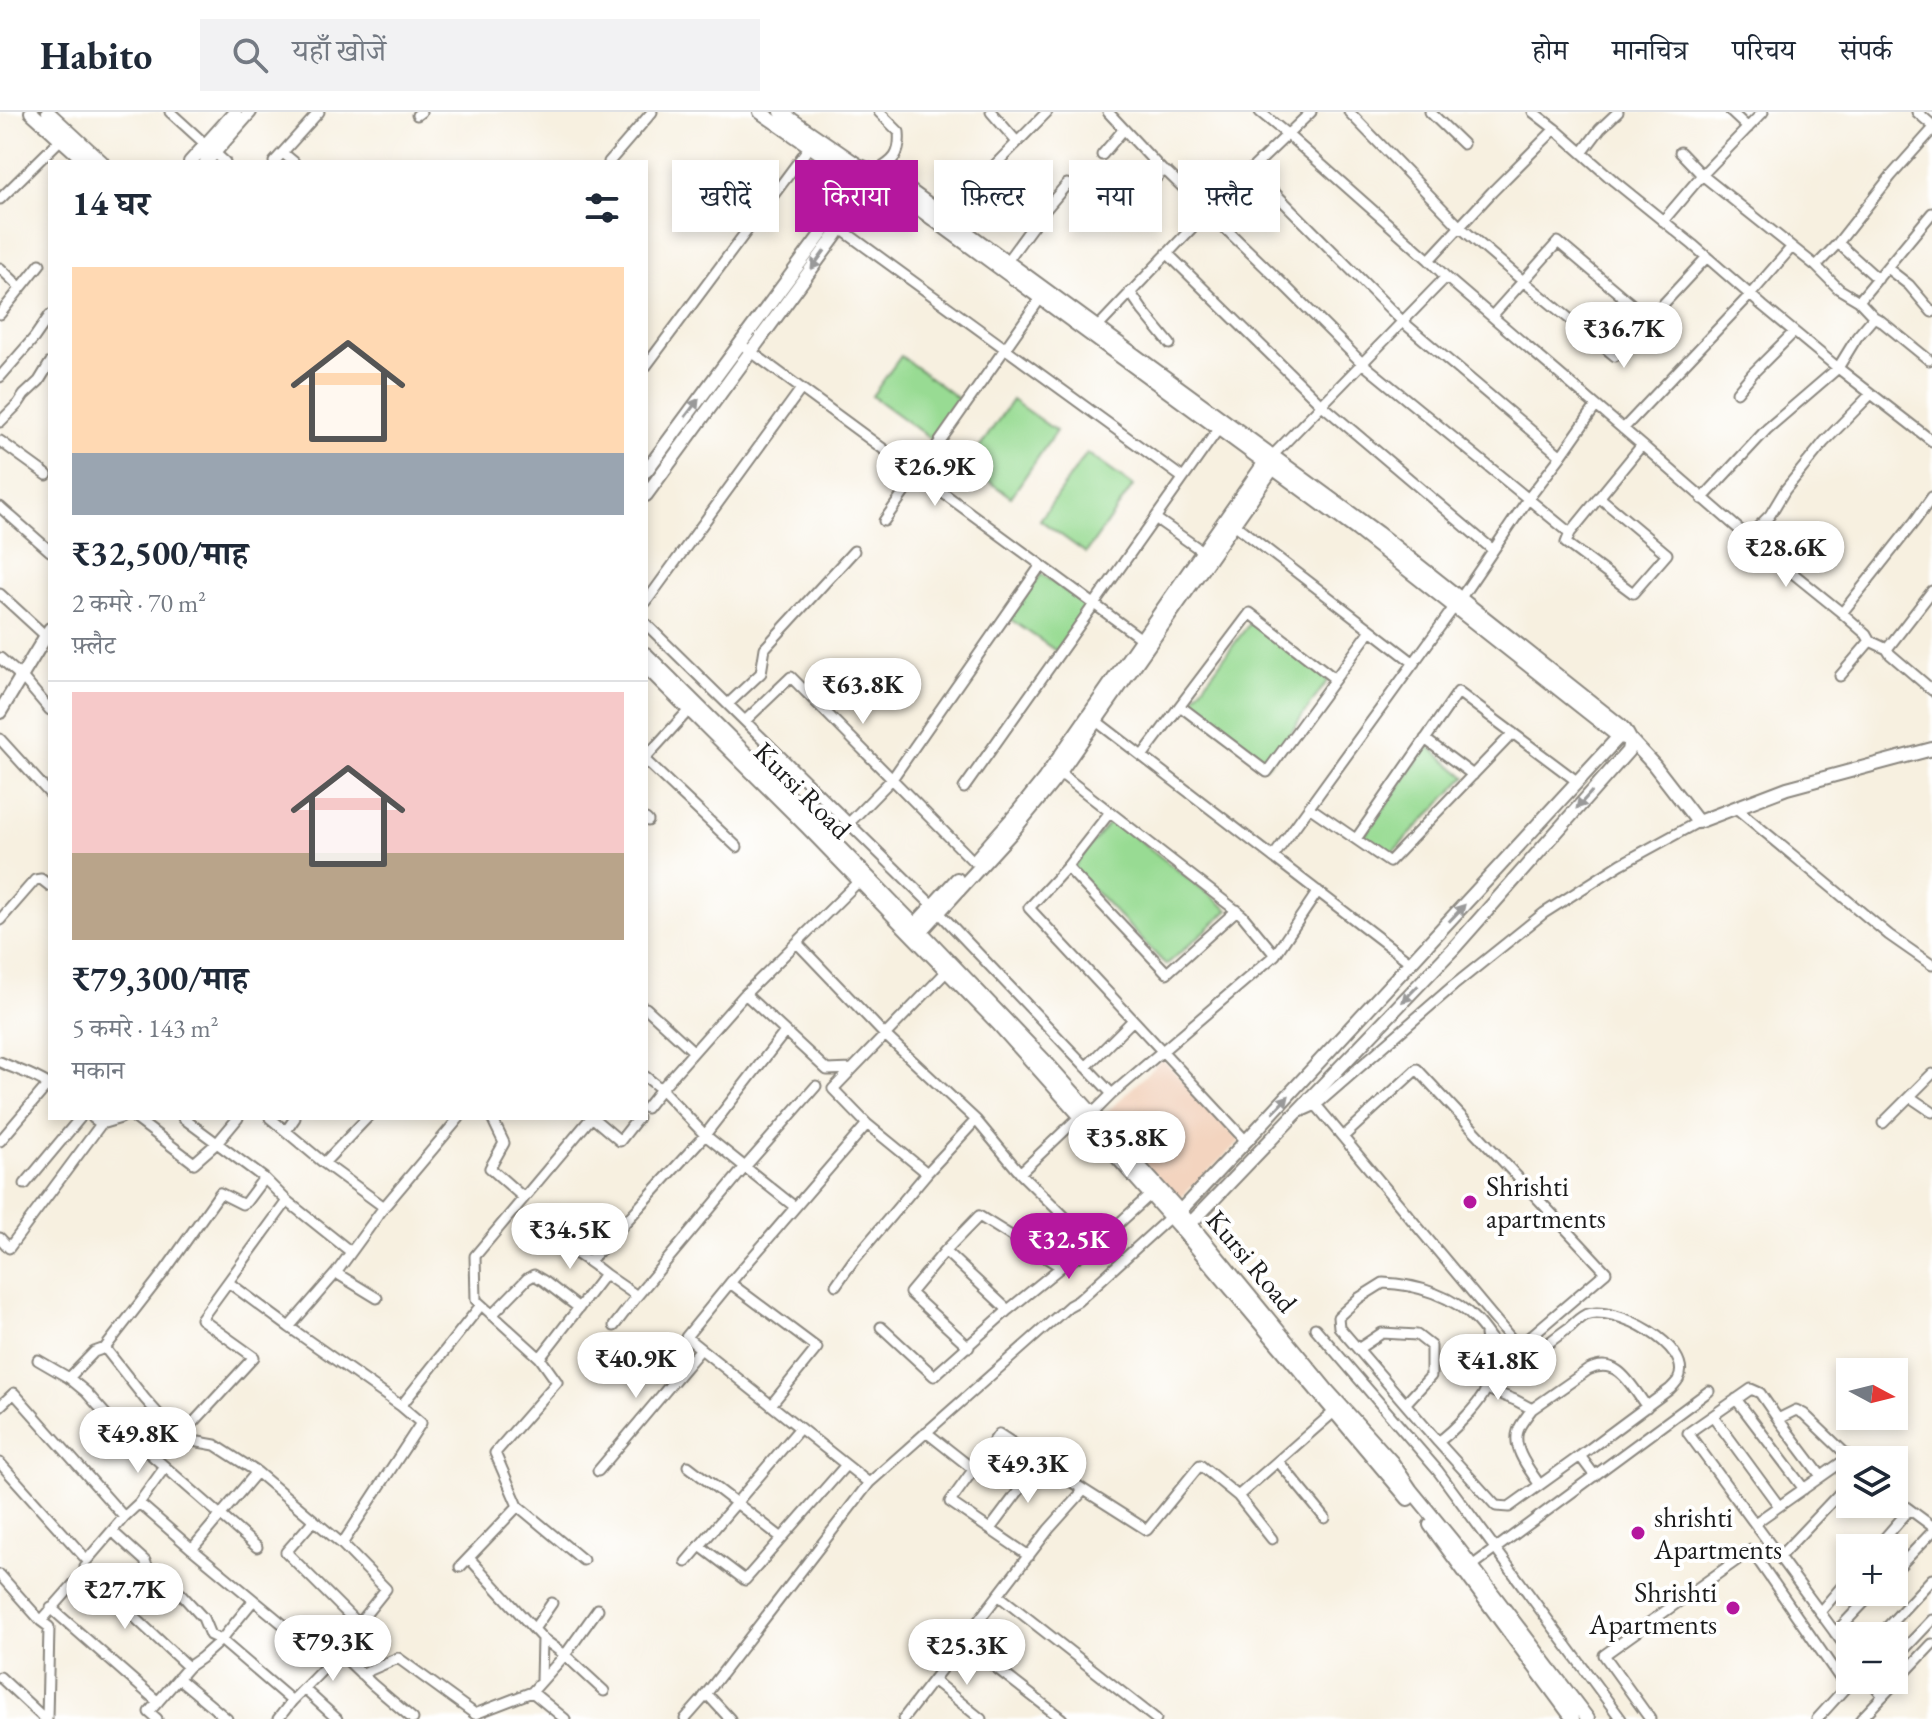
<!DOCTYPE html>
<html lang="hi">
<head>
<meta charset="utf-8">
<style>
  body { margin:0; font-family:"EB Garamond","Noto Serif Devanagari",serif; background:#f2f2f3; color:#1f2937; height:100vh; display:flex; flex-direction:column; font-size:30px; white-space:nowrap }
  * { box-sizing:border-box; margin:0 }
  p { font-size:26px; color:#747a83 }
  .icon { flex:none; width:44px; height:44px; fill:none; stroke:currentColor; stroke-width:2; stroke-linecap:round; stroke-linejoin:round }
  .map { position:relative; flex:1; overflow:hidden }
  .details { position:absolute; left:48px; top:48px; width:600px; height:960px; display:flex; flex-direction:column; background:#fff; border-radius:0px; box-shadow:0 4px 12px #0003 }
  .details>* { flex:none }
  .banner { position:absolute; left:672px; top:48px; width:760px; height:72px; display:flex; gap:16px }
  .needle { width:52px; rotate:97deg }
  .buttons { position:absolute; left:1836px; top:1246px; display:grid; gap:16px }
  .buttons a { display:grid; place-items:center; width:72px; height:72px; border-radius:0px; background:#fff; box-shadow:0 4px 12px #0003; font-size:40px }
  .price { position:absolute; translate:-50% -68px; padding:0 18px; border-radius:28px; background:#fff; color:#222; font-size:26px; line-height:52px; filter:drop-shadow(0 2px 4px #0008) }
  .price::after { content:''; position:absolute; left:50%; top:48px; width:24px; height:18px; margin-left:-12px; background:inherit; clip-path:polygon(0 0,100% 0,50% 100%) }
  .price.active { background:#b5179e; color:#fff }
  ul { padding:0; list-style:none }
  li { display:grid; align-content:center; gap:16px; height:424px; padding:0 24px }
  li+li { border-top:2px solid #e0e1e3 }
  li span { display:grid; place-items:center; height:248px; border-radius:0px; color:#555 }
  li>.icon { margin-inline-start:auto }
  span .icon { width:144px; height:144px; fill:#fffc; stroke-width:1 }
  li b { font-size:34px }
  h2 { display:flex; justify-content:space-between; align-items:center; height:96px; padding:0 24px; font-size:34px }
  .pill { padding:0 28px; border-radius:0px; background:#fff; box-shadow:0 4px 12px #0003; font-size:28px; line-height:72px }
  .pill.active { background:#b5179e; color:#fff }
  header { display:flex; align-items:center; gap:48px; box-sizing:border-box; height:112px; padding:0 40px; background:#fff; border-bottom:2px solid #e0e1e3 }
  header strong { font-size:38px }
  nav { display:flex; gap:44px; margin-inline-start:auto; font-size:28px }
  .search { width:560px; height:72px; background:#f2f2f3; display:flex; align-items:center; gap:20px; box-sizing:border-box; padding:0 28px; border-radius:0px; color:#747a83; font-size:30px }
  .map>svg:first-child { display:block }
  .built { fill:#f3d4bf }
  .green { fill:#98db93; stroke:#5a7c58; stroke-width:2 }
  .lines { fill:none; stroke-linecap:round; stroke-linejoin:round }
  .street-casing { stroke:#8a867e; stroke-width:13 }
  .secondary-casing { stroke:#8a867e; stroke-width:16 }
  .street { stroke:#fff; stroke-width:9 }
  .secondary { stroke:#fff; stroke-width:12 }
  .oneway { fill:#999 }
  .poi-dot { fill:#b5179e; stroke:#fff; stroke-width:3 }
  .labels { text-anchor:middle; dominant-baseline:central; stroke-width:8; stroke-linejoin:round; paint-order:stroke }
  .street-label { font-size:28px; fill:#1c1c1c; stroke:#fff }
  .poi-label { font-size:28px; fill:#1c1c1c; stroke:#fff; text-anchor:start }
</style>
</head>
<body>
<header>
<strong>Habito</strong>
<div class="search"><svg class="icon" aria-label="search" viewBox="0 0 24 24"><circle cx="10" cy="10" r="6"/><path d="M15 15l6 6"/></svg>यहाँ खोजें</div>
<nav><a>होम</a><a>मानचित्र</a><a>परिचय</a><a>संपर्क</a></nav>
</header>
<div class="map">
<svg width="1932" height="1607" viewBox="0 0 1932 1607">
  <rect width="100%" height="100%" fill="#fff"/>
  <filter id="ink" filterUnits="userSpaceOnUse"><feTurbulence type="fractalNoise" baseFrequency=".0125" numOctaves="2"/><feDisplacementMap in="SourceGraphic" scale="16" xChannelSelector="R" yChannelSelector="G"/><feConvolveMatrix kernelMatrix="1 2 1 2 8 2 1 2 1" color-interpolation-filters="sRGB"/></filter>
  <filter id="wash" filterUnits="userSpaceOnUse"><feTurbulence type="fractalNoise" baseFrequency=".006" numOctaves="4" result="noise"/><feDisplacementMap in="SourceGraphic" scale="32" xChannelSelector="R" yChannelSelector="G"/><feGaussianBlur stdDeviation="1.8" result="paint"/><feColorMatrix in="noise" values="0 0 0 0 0 0 0 0 0 0 0 0 0 0 0 0 0 1.4 0 .05"/><feComposite in="paint" operator="in"/></filter>
  <g filter="url(#wash)">
    <rect width="100%" height="100%" fill="#f7f0e0"/>
    <path class="built" d="M1162 947 1240 1029 1179 1087 1102 1005Z"/>
    <path class="green" d="M901 244 960 288 931 327 872 284Z
      M1012 288 1056 319 1011 385 967 354Z
      M1087 341 1133 374 1086 441 1040 408Z
      M1041 462 1087 494 1056 539 1010 507Z
      M1252 508 1328 568 1267 654 1188 594Z
      M1428 634 1466 665 1389 744 1362 727Z
      M1112 707 1229 798 1166 853 1073 756Z"/>
  </g>
  <g filter="url(#ink)">
    <g class="lines">
      <g class="street-casing">
        <path id="street" d="M170 0 225 50
          M991 0 1017 30
          M1108 0 1163 59 1168 61 1287 176 1362 251 1570 421
          M1260 0 1288 23 1429 148
          M1349 0 1460 115 1523 169 1615 244 1707 145
          M1430 0 1463 32
          M1533 0 1555 17
          M1731 0 1748 16
          M1917 0 1932 13
          M417 3 421 0
          M1680 40 1702 63 1816 154 1839 177 1859 189 1874 205 1881 209 1929 248
          M283 41 294 50
          M1582 41 1600 17 1618 0
          M1102 43 1124 17
          M274 50 319 0
          M609 50 652 0
          M1251 57 1403 210 1561 344 1528 387 1460 487 1273 745
          M989 59 1047 0
          M875 60C894 49 901 43 899 20L879 0
          M0 87 61 27
          M1117 99 1155 67 1163 59
          M1663 109 1702 63 1763 0
          M841 117 1183 366
          M1838 131 1878 167
          M1167 141 1321 292 1493 438
          M1007 149 1040 104 1067 72
          M1816 154 1838 131 1891 64 1932 18
          M0 156 21 176
          M1887 156 1909 173 1932 200
          M1446 165 1642 333 1570 421 1566 431 1633 481 1667 442 1599 385
          M1130 180 1143 199 1170 232
          M1859 189 1932 101
          M0 202 40 152
          M1492 204 1558 130 1649 207
          M1094 219 1207 100 1311 0
          M746 236 1147 531
          M646 254 810 34
          M0 265 34 226 50 203
          M1737 280 1753 261 1794 220
          M0 310 18 292 24 283 39 269 50 251
          M1623 317 1750 183 1791 136
          M0 329 47 363
          M1642 333 1748 425 1842 501 1866 522 1870 529 1887 537 1890 542 1932 578
          M1272 344 1446 165 1429 148 1492 80 1555 17 1614 69 1693 133 1763 194 1838 256 1932 329
          M1561 344 1596 294
          M1702 387 1767 317 1838 256 1857 225 1874 205
          M0 395 50 439
          M1155 406 1202 439
          M884 409 1042 184
          M1234 412 1414 551
          M1748 425 1770 403 1785 378 1824 330 1871 282
          M0 482 48 526
          M646 490 801 277
          M1842 501 1915 409 1932 385
          M646 512 932 793 1112 982
          M1887 537 1932 479
          M0 546 22 565 50 598
          M1840 564 1870 529
          M728 592 761 561 765 536 854 439
          M1180 594 1267 660 1371 518
          M1091 605 1411 851
          M745 609 791 565 973 749
          M0 627 50 682
          M1425 627 1473 663
          M1142 644 1250 501 1335 567
          M646 645 689 598
          M646 649 737 735
          M1060 661 1242 803 1275 843
          M964 676 1219 316
          M1309 695 1389 750 1513 621
          M1736 696 1889 823 1932 853
          M1110 700 1067 755 1029 796 1246 1029
          M646 707 648 709
          M849 711 892 667 1041 453
          M1356 727 1458 580 1578 670
          M1067 755 1167 861 1237 798
          M0 808 35 768 41 767 50 774
          M798 832 884 922 976 1008
          M946 860 833 977 867 1012 927 1061 976 1008 1020 1061 1080 1004
          M745 882 827 958 852 957
          M646 896 693 939
          M0 950C17 958 33 962 48 972
          M1086 955 1133 908
          M646 965 661 977 646 996
          M1910 985 1932 1000
          M1316 993 1518 1235 1606 1160 1417 957 1343 1025
          M1298 1001 1316 993 1453 874 1544 801 1621 752 1698 710
          M1092 1002 1112 982 1275 843 1318 779
          M93 1006 101 1012 121 1006
          M135 1006 194 1051 218 1030 238 1006
          M183 1006 264 1066 287 1089
          M270 1006 324 1051 384 1095
          M492 1006 504 1031 490 1056 524 1086
          M591 1006 475 1144 476 1188 540 1246 605 1162 637 1184 745 1055 816 974
          M593 1006 620 1029 638 1006
          M1883 1011 1932 962
          M286 1019 295 1006
          M0 1029 45 976
          M324 1051 367 1006
          M1020 1061 1069 1109 1092 1136
          M25 1072 80 1006
          M795 1095 705 1023 661 977 745 882 859 769
          M0 1126 9 1136 101 1012
          M556 1128C573 1140 590 1149 605 1162
          M945 1139 1008 1198
          M351 1140 287 1089 228 1170 289 1215 336 1161 384 1095 459 1006
          M590 1149 705 1023 785 920
          M336 1161 377 1186
          M228 1170 201 1207 254 1245 182 1323H177L145 1287 105 1236 164 1160 220 1081 242 1092 246 1090 264 1066
          M730 1171 686 1225 771 1293 817 1236 730 1171 867 1012
          M836 1173 853 1149 927 1061
          M492 1203 527 1167 534 1163 544 1169 579 1196
          M614 1214 637 1184
          M289 1215 401 1294 421 1311 342 1432
          M881 1215 934 1264 1008 1198 1061 1155 1092 1136 1150 1083
          M1315 1216 1438 1359 1621 1607
          M969 1235 910 1181 945 1139 979 1104 1061 1155
          M1358 1237 1382 1221 1417 1223 1431 1234V1264L1406 1291
          M38 1248 69 1266 86 1280 109 1306 257 1435
          M69 1266 94 1240 105 1236
          M1487 1277 1515 1288 1532 1297 1588 1258C1618 1243 1631 1274 1647 1295
          M1736 1287 1804 1377
          M0 1294 14 1281 124 1405 87 1448 0 1351
          M401 1294 481 1193
          M1532 1297C1527 1304 1520 1312 1518 1319 1512 1337 1530 1358 1539 1372
          M1713 1304 1779 1394
          M1778 1307 1821 1364
          M926 1320 973 1357
          M1438 1330C1451 1321 1485 1288 1487 1273 1490 1256 1487 1239 1485 1222
          M1580 1344 1509 1395 1496 1394 1438 1330 1339 1215 1338 1205 1359 1186 1383 1171C1416 1172 1454 1184 1477 1209 1490 1223 1499 1241 1511 1256H1515L1520 1253C1537 1240 1553 1227 1570 1215 1574 1211 1579 1206 1585 1203 1613 1191 1696 1235 1678 1268 1678 1269 1671 1276 1670 1277L1580 1344 1595 1364
          M1849 1345 1804 1302 1796 1298 1778 1307 1760 1281 1751 1277 1688 1321 1850 1541
          M1278 1349 1325 1406
          M688 1354 782 1426
          M598 1359 700 1238
          M257 1360 342 1432 386 1477 358 1512 286 1440 313 1409
          M869 1371 1069 1194 1078 1189 1170 1105
          M1238 1384 1272 1427
          M1894 1386 1932 1414
          M139 1391 165 1355
          M518 1394 583 1448
          M124 1405 139 1391 192 1437 257 1360 215 1333 193 1329 182 1323
          M1755 1411 1849 1345 1851 1348
          M990 1417 1041 1349
          M112 1419 145 1449 148 1456 168 1470 172 1476 181 1482 203 1506 210 1523 221 1528 292 1589
          M700 1434 745 1468 846 1353
          M1876 1436 1909 1398
          M192 1437 319 1542 345 1546 372 1572 413 1607
          M1029 1444 950 1390 999 1322 1084 1378
          M1779 1445 1850 1370
          M469 1446 542 1526 565 1543 604 1579
          M686 1450 800 1316
          M1472 1454 1709 1279
          M460 1455 518 1394 495 1341 557 1270 540 1246
          M85 1459 188 1555
          M1894 1460 1932 1420
          M0 1463 41 1509 49 1515 47 1607
          M998 1483 1156 1607
          M51 1496 158 1590
          M1820 1500 1850 1465
          M41 1509 85 1459V1455
          M534 1517 552 1491
          M1835 1521 1874 1480
          M1879 1524 1932 1467
          M963 1530 1062 1607
          M1894 1548 1932 1508
          M361 1562 398 1546 475 1602 532 1580 565 1543 598 1497
          M0 1565 45 1607
          M178 1566 227 1607
          M933 1568 981 1607
          M1870 1568 1883 1584
          M541 1569 542 1526
          M304 1577 337 1607
          M532 1580 565 1607
          M703 1586 869 1371 771 1293
          M157 1607 149 1600 188 1555 201 1546 221 1528 253 1489
          M278 1607 292 1589 336 1544 358 1512
          M685 1607 707 1582 730 1607
          M903 1607 1049 1417 1084 1378 1147 1418 1200 1353 1238 1384 1335 1299
          M1650 1607 1604 1543 1751 1438 1846 1575 1817 1607
          M1861 1607 1932 1532"/>
      </g>
      <g class="secondary-casing">
        <path id="secondary" d="M31 0 86 50
          M48 0 102 50
          M760 0 850 62 893 78 1357 418 1619 625 1626 626
          M781 0 858 53 897 69 1378 421 1620 613 1625 618 1630 627 1654 653 1698 710 1787 676 1932 637
          M190 50 235 0
          M206 50 250 0
          M646 359 862 67 867 65
          M646 383 874 71 875 63
          M646 542 807 702 915 813 1047 951 1180 1099 1328 1279 1392 1350 1411 1378 1456 1433 1588 1607
          M646 555 807 715 998 912 1178 1114 1408 1387
          M0 600 50 517
          M978 745 1015 703 1044 667 1265 350 1269 347
          M910 818 957 767
          M917 824 1013 719 1053 670 1273 356V351
          M1179 1104 1180 1099 1246 1029 1625 618
          M1186 1113 1190 1112 1454 836 1628 639 1630 627
          M1430 1413 1573 1607"/>
      </g>
      <use href="#street" class="street"/>
      <use href="#secondary" class="secondary"/>
    </g>
    <defs><path id="oneway-solid" d="M-6-.8H1V-3.2L6.5 0L1 3.2V.8H-6Z" transform="scale(2)"/></defs>
    <g class="oneway">
      <use href="#oneway-solid" transform="translate(818 148) rotate(126)"/>
      <use href="#oneway-solid" transform="translate(692 296) rotate(-53)"/>
      <use href="#oneway-solid" transform="translate(1584 688) rotate(132)"/>
      <use href="#oneway-solid" transform="translate(1457 801) rotate(-47)"/>
      <use href="#oneway-solid" transform="translate(1410 882) rotate(134)"/>
      <use href="#oneway-solid" transform="translate(1281 992) rotate(-47)"/>
    </g>
  </g>
  <g class="poi-dot">
    <circle cx="1470" cy="1090" r="8"/>
    <circle cx="1638" cy="1421" r="8"/>
    <circle cx="1733" cy="1496" r="8"/>
  </g>
  <g class="labels">
    <g class="street-label">
      <text transform="translate(803 678) rotate(45)">Kursi Road</text>
      <text transform="translate(1252 1149) rotate(50)">Kursi Road</text>
    </g>
    <g class="poi-label">
      <text x="1486" y="1074">Shrishti<tspan x="1486" dy="32">apartments</tspan></text>
      <text x="1654" y="1405">shrishti<tspan x="1654" dy="32">Apartments</tspan></text>
      <text x="1717" y="1480" text-anchor="end">Shrishti<tspan x="1717" dy="32">Apartments</tspan></text>
    </g>
  </g>
</svg>
<div class="buttons">
<a><svg class="needle" viewBox="-14 -14 28 28"><path d="M0-13l5 13h-10z" fill="#e53935"/><path d="M0 13l5-13h-10z" fill="#747a83"/></svg></a>
<a><svg class="icon" aria-label="layers" viewBox="0 0 24 24"><path d="M12 4l9 5-9 5-9-5zM3 14l9 5 9-5"/></svg></a>
<a>+</a>
<a>−</a>
</div>
<b class="price" style="left:1624px;top:258px">₹36.7K</b>
<b class="price" style="left:935px;top:396px">₹26.9K</b>
<b class="price" style="left:1786px;top:477px">₹28.6K</b>
<b class="price" style="left:863px;top:614px">₹63.8K</b>
<b class="price" style="left:1127px;top:1067px">₹35.8K</b>
<b class="price" style="left:570px;top:1159px">₹34.5K</b>
<b class="price active" style="left:1069px;top:1169px">₹32.5K</b>
<b class="price" style="left:636px;top:1288px">₹40.9K</b>
<b class="price" style="left:1498px;top:1290px">₹41.8K</b>
<b class="price" style="left:138px;top:1363px">₹49.8K</b>
<b class="price" style="left:1028px;top:1393px">₹49.3K</b>
<b class="price" style="left:125px;top:1519px">₹27.7K</b>
<b class="price" style="left:333px;top:1571px">₹79.3K</b>
<b class="price" style="left:967px;top:1575px">₹25.3K</b>
<div class="banner">
<a class="pill">खरीदें</a>
<a class="pill active">किराया</a>
<a class="pill">फ़िल्टर</a>
<a class="pill">नया</a>
<a class="pill">फ़्लैट</a>
</div>
<section class="details">
<h2>14 घर<svg class="icon" aria-label="filters" viewBox="0 0 24 24"><path d="M4 7h16M4 17h16"/><circle cx="9" cy="7" r="2"/><circle cx="15" cy="17" r="2"/></svg></h2>
<ul>
<li><span style="background:linear-gradient(#ffd9b3 75%,#9aa5b1 0)"><svg class="icon" aria-label="home" viewBox="0 0 24 24"><path d="M3 11l9-7 9 7M6 9v11h12V9"/></svg></span><div><b>₹32,500/माह</b><p>2 कमरे · 70 m²</p><p>फ़्लैट</p></div></li>
<li><span style="background:linear-gradient(#f6c9c9 65%,#b9a48a 0)"><svg class="icon" aria-label="home" viewBox="0 0 24 24"><path d="M3 11l9-7 9 7M6 9v11h12V9"/></svg></span><div><b>₹79,300/माह</b><p>5 कमरे · 143 m²</p><p>मकान</p></div></li>
</ul>
</section>
</div>
</body>
</html>
